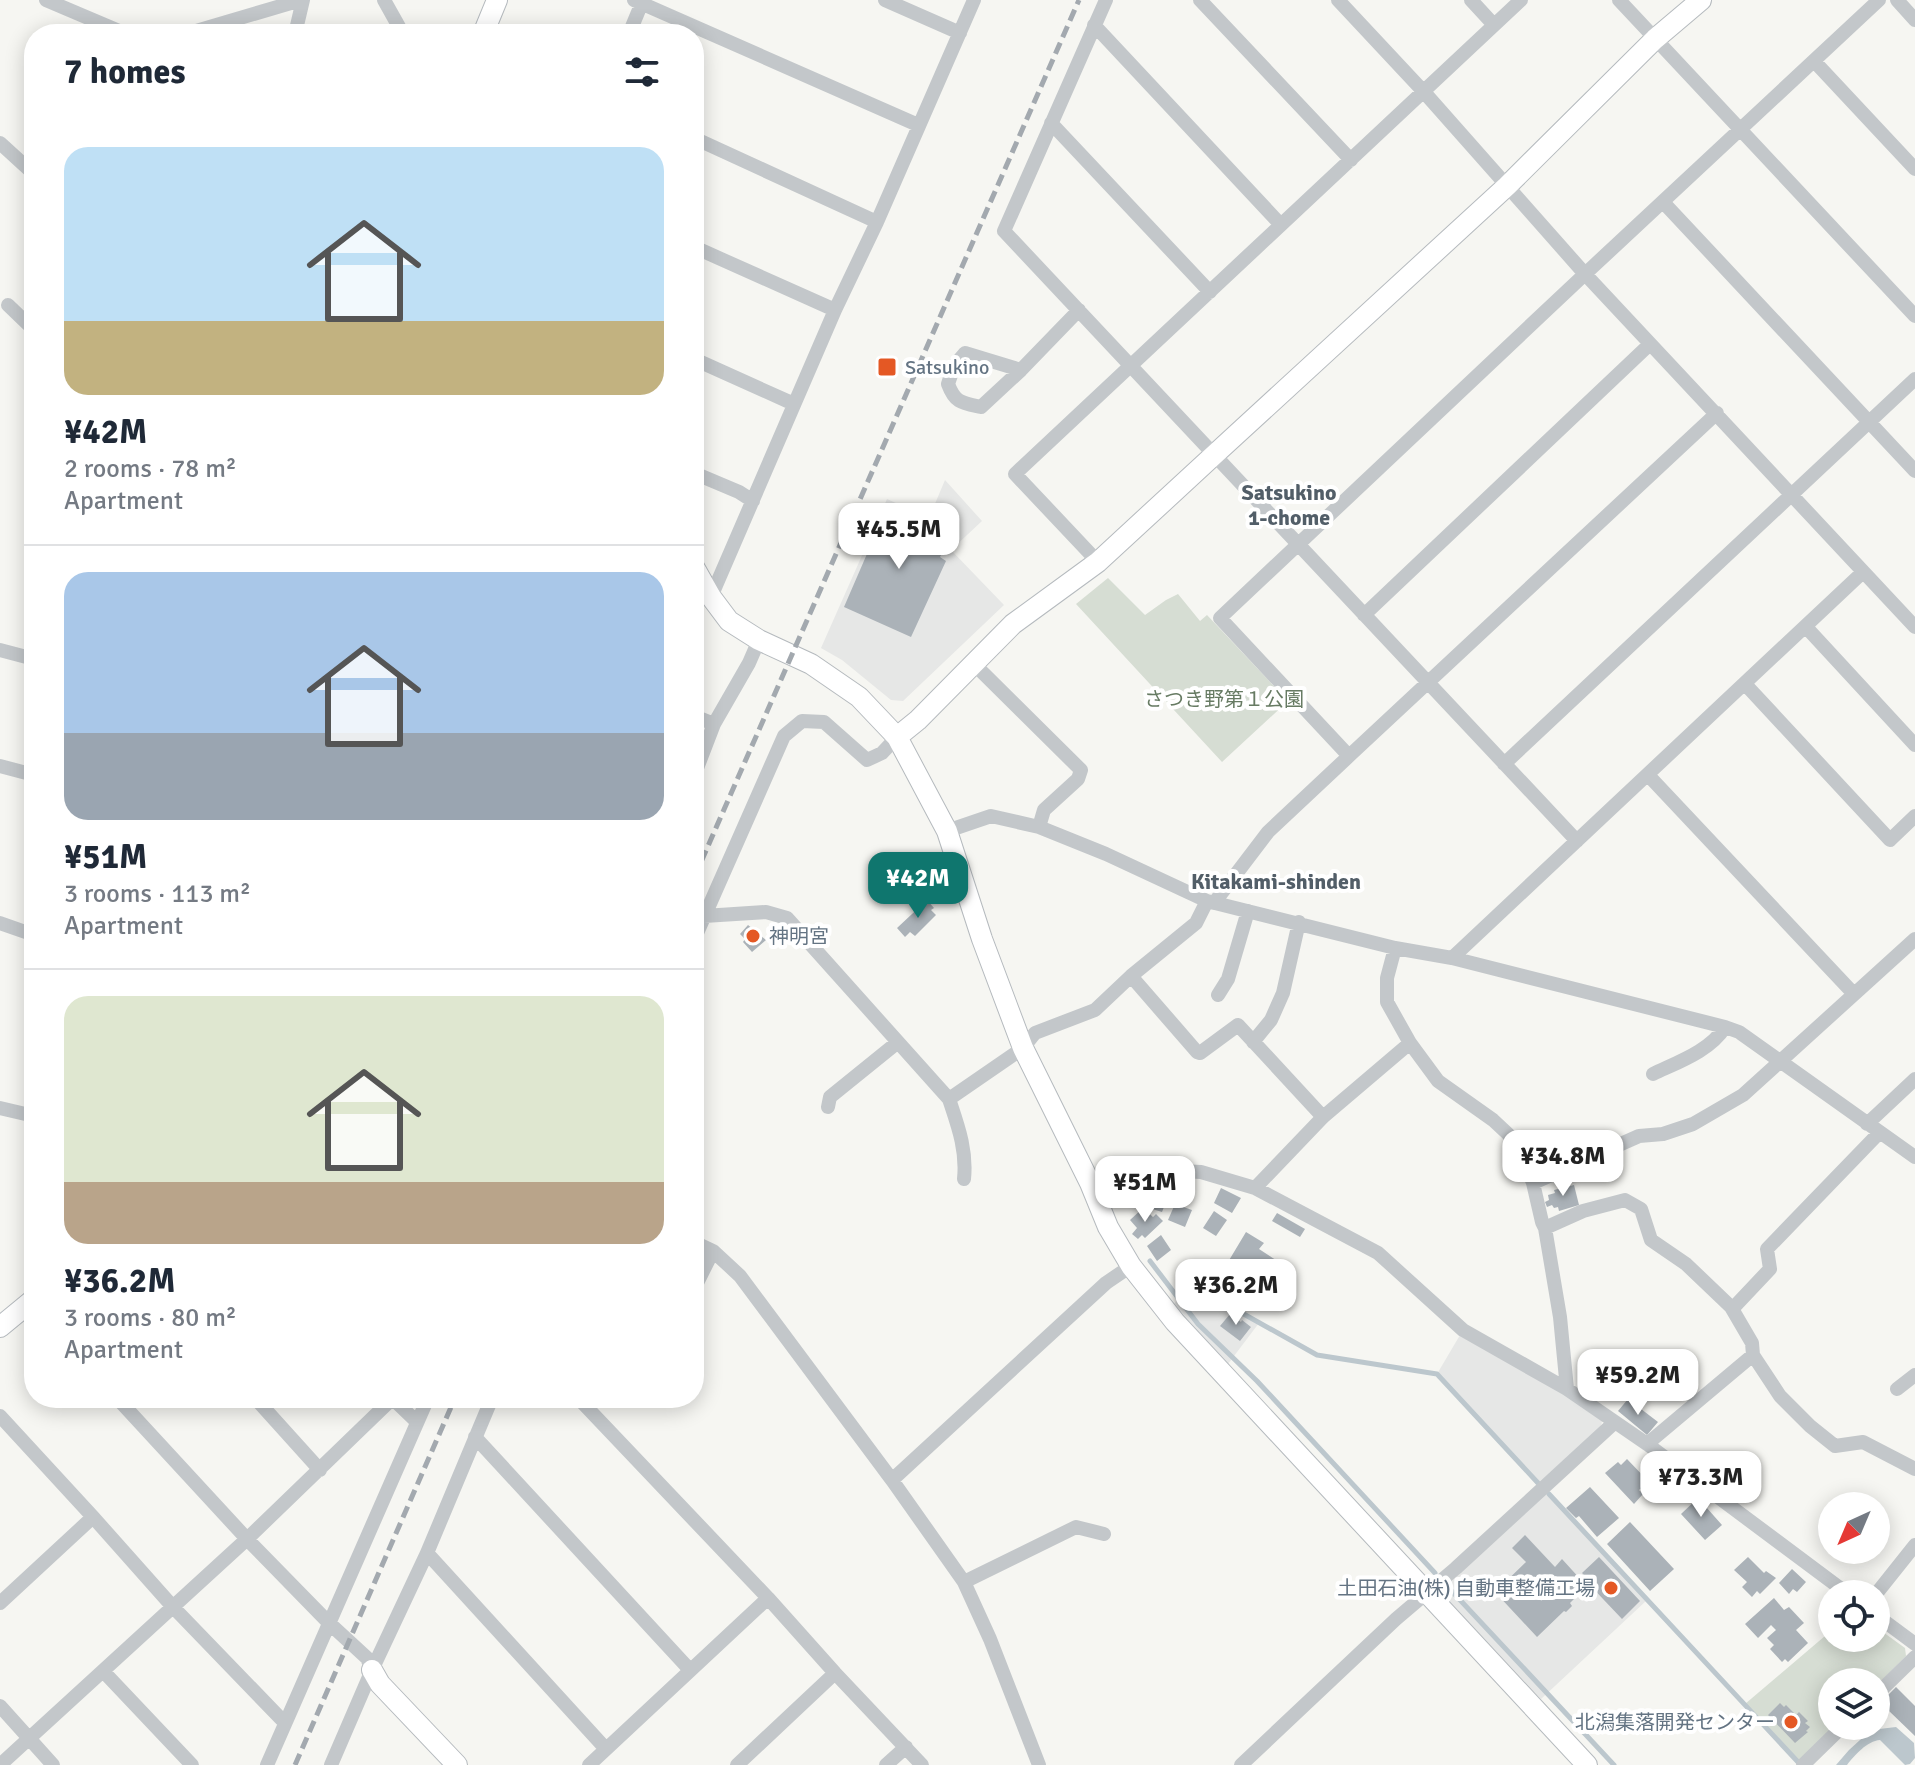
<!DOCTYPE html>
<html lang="en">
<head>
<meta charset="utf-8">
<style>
  body { margin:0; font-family:Signika,"Noto Sans JP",sans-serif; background:#f2f2f3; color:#1f2937; height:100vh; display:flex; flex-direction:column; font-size:30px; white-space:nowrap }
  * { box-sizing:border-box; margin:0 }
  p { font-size:26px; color:#747a83 }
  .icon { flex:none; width:44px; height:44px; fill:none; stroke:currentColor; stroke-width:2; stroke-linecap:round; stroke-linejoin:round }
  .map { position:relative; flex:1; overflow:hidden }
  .side { position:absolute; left:24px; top:24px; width:680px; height:1384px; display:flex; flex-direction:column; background:#fff; border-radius:32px; box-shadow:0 4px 20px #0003 }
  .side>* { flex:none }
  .needle { width:52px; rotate:224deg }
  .buttons { position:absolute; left:1818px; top:1492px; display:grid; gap:16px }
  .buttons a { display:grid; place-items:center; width:72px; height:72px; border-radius:50%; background:#fff; box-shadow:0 4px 20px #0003; font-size:40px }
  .price { position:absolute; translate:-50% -68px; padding:0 18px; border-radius:16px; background:#fff; color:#222; font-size:26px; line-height:52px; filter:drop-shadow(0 2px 4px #0008) }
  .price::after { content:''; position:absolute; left:50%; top:48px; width:24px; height:18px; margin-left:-12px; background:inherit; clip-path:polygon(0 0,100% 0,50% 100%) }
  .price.current { background:#0f766e; color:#fff }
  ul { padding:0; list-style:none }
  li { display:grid; align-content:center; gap:16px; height:424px; padding:0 40px }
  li+li { border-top:2px solid #e0e1e3 }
  li span { display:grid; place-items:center; height:248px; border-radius:24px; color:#555 }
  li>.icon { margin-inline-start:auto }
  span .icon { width:144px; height:144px; fill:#fffc; stroke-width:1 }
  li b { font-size:34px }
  h2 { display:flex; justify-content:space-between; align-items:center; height:96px; padding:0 40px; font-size:34px }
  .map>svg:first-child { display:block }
  .built { fill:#e6e7e6 }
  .green { fill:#d6ddd3 }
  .water { fill:#bcc7cd }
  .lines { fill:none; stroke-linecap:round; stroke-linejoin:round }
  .stream { stroke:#bcc7cd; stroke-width:5 }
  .building { fill:#abb2b8 }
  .secondary-casing { stroke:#b5babe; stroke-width:22 }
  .street { stroke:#c3c7ca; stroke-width:14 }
  .secondary { stroke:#fff; stroke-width:20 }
  .rail { stroke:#a3a9af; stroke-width:5; stroke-dasharray:12 6; stroke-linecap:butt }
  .poi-dot { fill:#e45824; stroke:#fff; stroke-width:3 }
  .labels { text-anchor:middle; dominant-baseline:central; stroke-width:8; stroke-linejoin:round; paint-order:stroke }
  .poi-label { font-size:20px; fill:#647483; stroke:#fff; text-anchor:start }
  .park-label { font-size:20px; fill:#677b63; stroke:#fff }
  .neighbourhood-label { font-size:22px; font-weight:bold; fill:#525e68; stroke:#fff }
</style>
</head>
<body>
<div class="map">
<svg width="1915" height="1765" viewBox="0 0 1915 1765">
  <rect width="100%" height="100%" fill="#f6f6f2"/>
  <path class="built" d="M945 480 982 521 951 550 1004 605 903 701 891 700 842 660 821 648 887 499 929 518Z
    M1190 1287 1199 1289 1259 1323 1228 1364 1174 1304 1187 1288Z
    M1463 1330 1572 1399 1602 1421 1601 1427 1538 1483 1437 1374Z
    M1546 1491 1646 1601 1541 1699 1441 1593 1443 1585Z"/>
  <path class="green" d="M1108 578 1145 615 1166 600 1178 594 1200 621 1207 615 1288 701 1222 762 1076 604Z
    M1876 1627 1905 1648 1906 1656 1876 1686V1682H1832V1726H1835L1798 1762 1745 1704 1832 1630V1638H1876Z"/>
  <path class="water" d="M1896 1727 1914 1743 1915 1758 1910 1764 1905 1765 1880 1740C1867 1741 1855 1755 1847 1765H1836L1849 1750 1871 1730Z"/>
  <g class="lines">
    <path class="stream" d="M1150 1261 1198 1324 1257 1381 1435 1573
      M1178 1297 1187 1288 1199 1289 1317 1355 1437 1374 1538 1483
      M1549 1494 1798 1762
      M1447 1586 1614 1765"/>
  </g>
  <path class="building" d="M889 503 952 532 940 557 946 561 911 637 844 607Z
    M927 900 934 908 931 910 936 915 915 936 910 932 905 937 897 928Z
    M748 925 766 940 752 952 743 942 745 939 740 934Z
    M1154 1176 1173 1184 1162 1212 1149 1208 1151 1203 1144 1200Z
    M1574 1185 1579 1205 1559 1211 1558 1207 1554 1208 1552 1205 1547 1207 1545 1202 1549 1200 1548 1195 1555 1193 1554 1190Z
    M1221 1188 1241 1198 1232 1213 1214 1203Z
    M1175 1204 1192 1210 1185 1227 1168 1220Z
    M1143 1208 1153 1217 1156 1214 1163 1221 1145 1238 1142 1235 1138 1239 1132 1234 1137 1228 1130 1220Z
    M1214 1211 1227 1220 1216 1236 1203 1228Z
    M1277 1213 1305 1229 1300 1237 1272 1221Z
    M1246 1232 1264 1243 1259 1249 1279 1262 1272 1274 1282 1281 1276 1290 1228 1262Z
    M1161 1235 1171 1250 1157 1261 1147 1246Z
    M1230 1314 1241 1322 1242 1320 1251 1327 1240 1341 1220 1326Z
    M1628 1399 1658 1422 1647 1435 1618 1411Z
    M1627 1459 1649 1482 1639 1490 1643 1494 1634 1504 1605 1473 1618 1462 1621 1465Z
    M1590 1487 1619 1518 1597 1537 1579 1516 1576 1518 1566 1508Z
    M1698 1498 1722 1525 1705 1540 1681 1514Z
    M1630 1522 1674 1569 1650 1591 1607 1544Z
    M1525 1535 1555 1567 1562 1559 1582 1581 1573 1590 1578 1595 1570 1603 1572 1606 1566 1612 1564 1611 1537 1637 1495 1592 1526 1562 1512 1548Z
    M1599 1557 1640 1601 1622 1619 1585 1580 1587 1578 1582 1573Z
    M1748 1557 1764 1573 1766 1571 1776 1578 1760 1594 1757 1591 1752 1597 1742 1587 1747 1582 1734 1570Z
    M1792 1569 1806 1582 1797 1592 1793 1589 1789 1594 1779 1583Z
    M1774 1598 1784 1610 1789 1607 1804 1623 1796 1630 1808 1643 1788 1662 1785 1659 1782 1662 1770 1649 1774 1645 1767 1638 1776 1630 1771 1625 1758 1638 1745 1624Z
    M1896 1687 1915 1706V1736L1888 1710 1886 1712 1880 1707 1883 1704 1881 1702Z
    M1780 1703 1784 1707 1786 1705 1796 1715 1799 1712 1808 1721 1805 1723 1810 1727 1806 1731 1808 1732 1795 1743 1768 1715Z"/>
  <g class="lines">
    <g class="secondary-casing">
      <path id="secondary" d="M483 34 497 0
        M694 567 711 597 729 621 759 640 811 664 859 697 897 737 947 831 982 939 1023 1048 1090 1183 1108 1227 1131 1266 1175 1322 1587 1765
        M897 737 918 720 1013 624 1098 562 1214 455 1507 186 1655 39 1701 0
        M0 1327 34 1299
        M372 1670 380 1684 457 1765"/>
    </g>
    <path class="street" d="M46 0 126 34
      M384 0 403 34
      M634 0 918 125
      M885 0 960 33
      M1106 0 1004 231 1577 841
      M1200 0 1351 160
      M1338 0 1424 92 1585 274 1915 627
      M1471 0 1494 25
      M1619 0 1915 316
      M1897 0 1915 20
      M1094 25 1281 225
      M186 34 301 0
      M295 34 303 0
      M629 34 643 0
      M1814 61 1915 169
      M1051 123 1210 292
      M694 138 877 222
      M0 143 34 174
      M1663 202 1915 471
      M694 247 835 310
      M8 305 34 330
      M694 359 794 404
      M1021 370 965 353 954 366 948 384C955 403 962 403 981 407L1021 370 1079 310
      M1717 413 1349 756 1220 618 1585 274 1879 0
      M694 473 739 492 753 501
      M1098 562 1015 474 1521 0
      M711 597 835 310 877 222 974 0
      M1364 615 1650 344
      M1806 627 1915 745
      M0 650 34 659
      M974 664 1081 770 1078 779 1044 810 1039 827
      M1745 684 1890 840 1915 816
      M694 716 714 724
      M1504 764 1915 379
      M0 766 34 775
      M1648 775 1854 994
      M694 776 714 724 749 663 759 640
      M947 831 991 816 1039 827 1106 854 1207 901 1395 948 1452 958 1725 1027 1739 1032 1915 1157
      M1214 903 1268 832 1349 756
      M704 916 766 912 787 918 949 1099 1023 1048 1035 1033 1095 1010 1131 976 1196 923 1207 901
      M0 923 34 935
      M694 940 784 736 802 721 824 722 867 760 882 753 897 737
      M1395 948 1387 978V1002L1410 1043 1438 1081 1493 1120 1508 1134 1521 1152 1533 1183 1542 1222 1545 1228 1560 1317 1567 1389
      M1452 958 1863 572
      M1131 976 1197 1052 1200 1053 1238 1025 1323 1117
      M1218 995 1228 979 1248 911
      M1253 1042 1271 1020 1283 993 1299 922
      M1653 1074C1678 1062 1710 1051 1725 1027
      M949 1099C958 1126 967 1150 964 1179
      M828 1107 830 1097 898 1042
      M0 1108 34 1116
      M1867 1124 1915 1079
      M1090 1183 1135 1169 1201 1172 1255 1188 1378 1253 1463 1330 1567 1389 1647 1444 1848 1594
      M1533 1183 1639 1136 1663 1134 1693 1124 1743 1095 1915 939
      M1255 1188 1323 1117 1410 1043
      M1545 1228 1583 1211 1625 1200 1641 1209 1651 1240 1686 1264 1731 1307 1752 1343 1753 1355 1780 1396 1810 1426 1835 1446 1863 1442 1915 1469
      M694 1242 713 1251 740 1276 892 1480 964 1582 990 1639 1039 1765
      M694 1289 713 1251
      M1731 1307 1736 1305 1770 1269 1767 1249 1880 1132
      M1897 1389 1915 1375
      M117 1398 247 1539 329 1623 367 1658 372 1670
      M255 1398 320 1470
      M392 1398 417 1422
      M578 1398 768 1598 835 1673 922 1765
      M0 1416 93 1517 173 1607 285 1723
      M475 1437 690 1670
      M1647 1444 1753 1355
      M892 1480 1106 1283 1131 1266
      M427 1553 606 1749
      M964 1582 1076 1527 1104 1534
      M1876 1594 1915 1545
      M0 1603 93 1517
      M1876 1615 1915 1644
      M103 1671 192 1765
      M1876 1695 1915 1657
      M0 1706 53 1765
      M0 1765 247 1539 393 1398
      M267 1765 428 1398
      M331 1765 372 1670 427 1553 492 1398
      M589 1765 768 1598
      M737 1765 835 1673
      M886 1765 906 1747
      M1241 1765 1396 1619 1456 1568 1615 1422
      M1803 1765 1843 1726"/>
    <use href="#secondary" class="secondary"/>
    <path class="rail" d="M694 878 1079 0
      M295 1765 455 1398"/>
  </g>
  <g class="poi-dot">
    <rect x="877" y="357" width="20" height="20" rx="4"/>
    <circle cx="753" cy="936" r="8"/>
    <circle cx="1611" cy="1588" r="8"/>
    <circle cx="1791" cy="1722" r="8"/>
  </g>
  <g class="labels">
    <g class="poi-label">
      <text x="905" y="367">Satsukino</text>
      <text x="769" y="936">神明宮</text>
      <text x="1595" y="1588" text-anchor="end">土田石油(株) 自動車整備工場</text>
      <text x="1775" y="1722" text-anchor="end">北潟集落開発センター</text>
    </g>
    <g class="park-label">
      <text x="1224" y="699">さつき野第１公園</text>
    </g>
    <g class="neighbourhood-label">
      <text x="1289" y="492">Satsukino<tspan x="1289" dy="25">1-chome</tspan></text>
      <text x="1276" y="881">Kitakami-shinden</text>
    </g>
  </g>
</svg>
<div class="buttons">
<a><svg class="needle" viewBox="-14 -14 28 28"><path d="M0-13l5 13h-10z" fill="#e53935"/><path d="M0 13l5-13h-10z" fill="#747a83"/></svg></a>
<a><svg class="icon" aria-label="locate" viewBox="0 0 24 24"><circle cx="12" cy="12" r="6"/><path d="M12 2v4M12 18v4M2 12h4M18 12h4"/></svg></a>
<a><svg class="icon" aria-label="layers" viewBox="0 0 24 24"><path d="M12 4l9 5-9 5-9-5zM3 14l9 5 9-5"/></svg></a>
</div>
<b class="price" style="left:899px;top:571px">¥45.5M</b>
<b class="price current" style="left:918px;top:920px">¥42M</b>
<b class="price" style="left:1563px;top:1198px">¥34.8M</b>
<b class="price" style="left:1145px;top:1224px">¥51M</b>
<b class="price" style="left:1236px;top:1327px">¥36.2M</b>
<b class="price" style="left:1638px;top:1417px">¥59.2M</b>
<b class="price" style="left:1701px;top:1519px">¥73.3M</b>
<section class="side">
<h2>7 homes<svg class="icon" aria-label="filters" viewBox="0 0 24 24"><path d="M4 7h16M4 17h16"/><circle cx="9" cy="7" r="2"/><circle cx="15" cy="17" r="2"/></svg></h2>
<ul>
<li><span style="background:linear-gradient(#bfe0f5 70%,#c2b280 0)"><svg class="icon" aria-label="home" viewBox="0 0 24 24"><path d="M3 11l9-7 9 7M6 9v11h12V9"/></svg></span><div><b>¥42M</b><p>2 rooms · 78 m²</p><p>Apartment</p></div></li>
<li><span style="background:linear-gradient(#a9c7e8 65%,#9aa5b1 0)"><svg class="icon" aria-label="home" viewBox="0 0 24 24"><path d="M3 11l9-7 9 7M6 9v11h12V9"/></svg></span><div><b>¥51M</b><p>3 rooms · 113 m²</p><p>Apartment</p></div></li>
<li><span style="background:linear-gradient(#dfe7d0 75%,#b9a48a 0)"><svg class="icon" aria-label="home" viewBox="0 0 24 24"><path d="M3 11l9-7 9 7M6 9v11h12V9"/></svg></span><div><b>¥36.2M</b><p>3 rooms · 80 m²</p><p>Apartment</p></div></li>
</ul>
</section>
</div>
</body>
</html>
